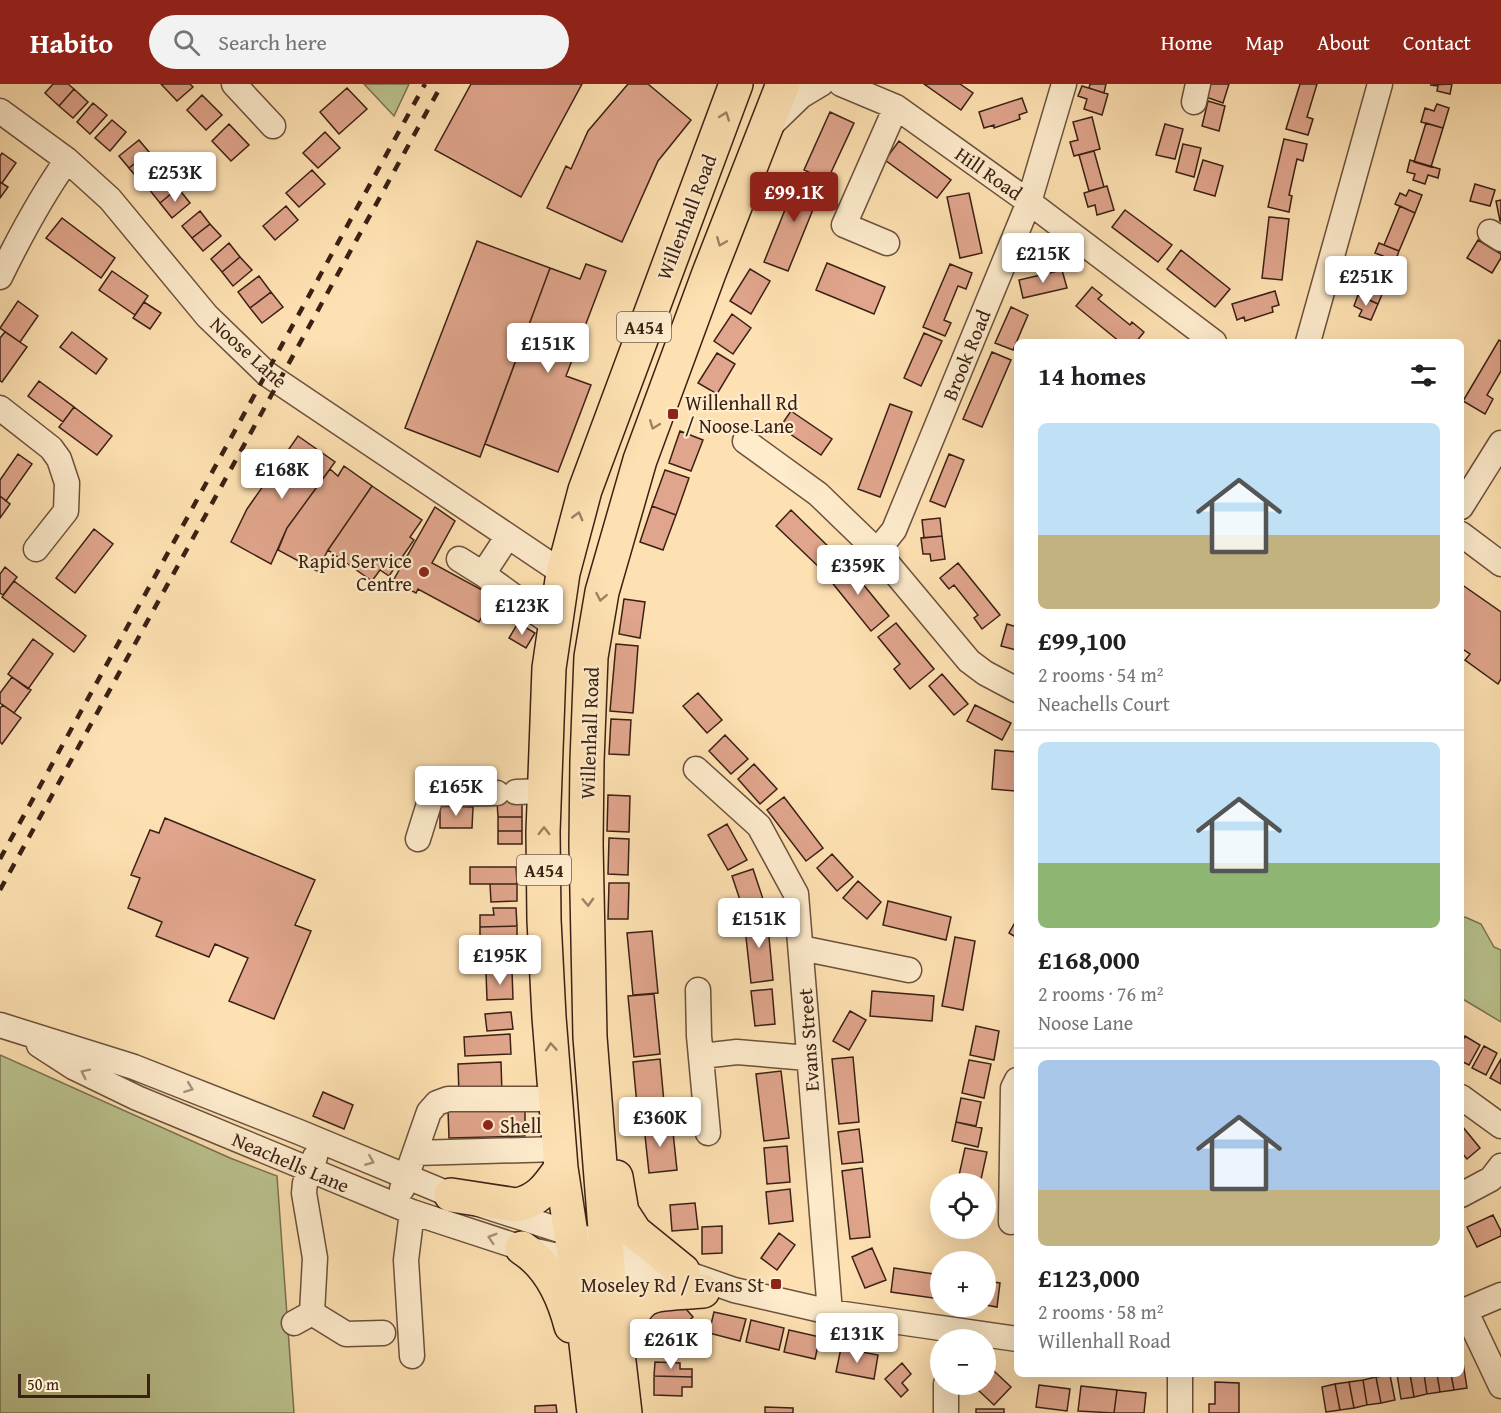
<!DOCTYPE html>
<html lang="en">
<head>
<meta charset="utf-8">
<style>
  body { margin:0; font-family:"Gentium Book Plus",serif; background:#f2f2f2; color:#202124; height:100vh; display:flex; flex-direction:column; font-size:22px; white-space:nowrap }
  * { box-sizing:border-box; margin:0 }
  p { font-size:20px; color:#757577 }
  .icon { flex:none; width:33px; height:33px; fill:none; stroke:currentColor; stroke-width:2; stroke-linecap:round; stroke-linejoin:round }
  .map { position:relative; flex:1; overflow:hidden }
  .sheet { position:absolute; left:1014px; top:255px; width:450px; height:1038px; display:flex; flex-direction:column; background:#fff; border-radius:9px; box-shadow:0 6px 24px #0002 }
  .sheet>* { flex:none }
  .fabs { position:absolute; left:930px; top:1089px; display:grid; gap:12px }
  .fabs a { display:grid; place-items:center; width:66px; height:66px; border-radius:50%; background:#fff; box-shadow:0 6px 24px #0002; font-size:30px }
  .scale { position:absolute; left:18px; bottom:15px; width:132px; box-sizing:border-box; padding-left:6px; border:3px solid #3b2115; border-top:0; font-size:16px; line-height:21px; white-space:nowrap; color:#3b2115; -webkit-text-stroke:4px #feeccd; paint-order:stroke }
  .price { position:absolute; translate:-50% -51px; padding:0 14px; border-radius:6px; background:#fff; color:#222; font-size:20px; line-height:39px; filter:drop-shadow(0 2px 3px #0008) }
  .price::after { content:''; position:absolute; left:50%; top:36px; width:18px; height:14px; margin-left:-9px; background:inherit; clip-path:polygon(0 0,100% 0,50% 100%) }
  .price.active { background:#8f2418; color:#fff }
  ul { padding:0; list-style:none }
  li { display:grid; align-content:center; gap:12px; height:318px; padding:0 24px }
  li+li { border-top:2px solid #e0e0e0 }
  li span { display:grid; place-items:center; height:186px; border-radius:9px; color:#555 }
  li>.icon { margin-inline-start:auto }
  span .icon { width:108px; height:108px; fill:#fffc; stroke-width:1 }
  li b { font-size:26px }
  h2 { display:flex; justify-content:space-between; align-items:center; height:72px; padding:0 24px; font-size:26px }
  header { display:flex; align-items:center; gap:36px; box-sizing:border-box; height:84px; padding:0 30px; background:#8f2418; color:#fff }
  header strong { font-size:28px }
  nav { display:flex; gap:33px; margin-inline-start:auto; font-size:21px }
  .search { width:420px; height:54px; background:#f2f2f2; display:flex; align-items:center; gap:15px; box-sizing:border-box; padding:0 21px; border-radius:33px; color:#757577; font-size:22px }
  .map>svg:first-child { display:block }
  .green { fill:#bbc490; stroke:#7b7252; stroke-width:1.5 }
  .building { fill:#e0a58c; stroke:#3b2115; stroke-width:1.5 }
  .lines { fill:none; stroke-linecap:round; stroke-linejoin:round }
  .minor-casing { stroke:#6c513c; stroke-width:27 }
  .highway-casing { stroke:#3b2115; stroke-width:36 }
  .minor { stroke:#feeccd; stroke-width:24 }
  .highway { stroke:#fee1b2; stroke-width:33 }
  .rail { stroke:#3b2115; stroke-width:4.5; stroke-dasharray:10 10; stroke-linecap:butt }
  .oneway { stroke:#9c8164 }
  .oneway2 { stroke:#a6917a }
  .poi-dot { fill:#8f2418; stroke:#feeccd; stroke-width:2 }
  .labels { text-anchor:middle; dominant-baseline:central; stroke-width:4.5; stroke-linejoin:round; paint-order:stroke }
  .shield { fill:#feeccd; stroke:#765e4c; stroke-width:1.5 }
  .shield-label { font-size:18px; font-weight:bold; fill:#3b2115 }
  .street-label { font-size:20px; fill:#3b2115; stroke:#feeccd }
  .poi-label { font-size:20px; fill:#3b2115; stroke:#feeccd; text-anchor:start }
</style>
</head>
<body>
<header>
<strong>Habito</strong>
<div class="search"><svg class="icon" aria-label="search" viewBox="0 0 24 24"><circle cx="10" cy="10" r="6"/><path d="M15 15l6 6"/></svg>Search here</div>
<nav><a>Home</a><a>Map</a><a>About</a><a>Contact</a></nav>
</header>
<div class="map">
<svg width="1501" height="1329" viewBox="0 0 1501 1329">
  <rect width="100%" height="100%" fill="#fee1b2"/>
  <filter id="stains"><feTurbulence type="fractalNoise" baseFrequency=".00333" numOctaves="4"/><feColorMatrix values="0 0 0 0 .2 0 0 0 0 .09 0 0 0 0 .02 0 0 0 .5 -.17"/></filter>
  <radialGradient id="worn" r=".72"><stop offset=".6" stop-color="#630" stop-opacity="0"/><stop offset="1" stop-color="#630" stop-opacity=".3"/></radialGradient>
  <path class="green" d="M364 0H409L394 32Z
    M1465 833 1481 840 1494 863 1501 866V938L1461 914V835Z
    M0 971 230 1074 277 1092 294 1329H0Z"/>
  <path class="building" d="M53 0H68L74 5 59 22 45 9Z
    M161 0H190L193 3 177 17Z
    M471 0H582L521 113 435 66Z
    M628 0H648L691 36 658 77 622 158 547 124 566 82 571 85 588 47Z
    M924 0H960L973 9 961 26Z
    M1090 0H1106L1104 9 1089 4Z
    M1209 0H1229L1223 19 1206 13Z
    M1300 0H1317L1307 33 1313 35 1308 51 1286 45Z
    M1452 0 1450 10 1437 7 1438 2 1430 1Z
    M1082 2 1108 10 1102 31 1084 25 1087 15 1078 12Z
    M347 4 367 25 339 50 320 28Z
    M74 5 88 18 73 34 59 22Z
    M202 11 222 31 206 46 187 26Z
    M1022 14 1027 28 1019 31 1020 35 994 44V41L984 44 979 28Z
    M1208 17 1225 22 1219 47 1202 42Z
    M93 19 107 31 90 50 77 38Z
    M1437 20 1449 24 1443 44 1421 38 1425 24 1434 27Z
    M830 28 854 39 827 97 804 86Z
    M1092 33 1100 65 1074 72 1070 58 1078 56 1073 38Z
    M112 36 126 48 110 67 95 54Z
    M1426 39 1443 44 1431 83 1414 78Z
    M229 40 249 61 231 77 212 57Z
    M1165 40 1183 45 1175 75 1156 71Z
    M325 48 340 64 318 84 303 69Z
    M1284 55 1307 60 1303 77 1297 75 1289 111 1292 112 1289 128 1268 123Z
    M139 56 149 68 129 84 119 72Z
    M899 57 951 96 937 114 885 76Z
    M1183 60 1201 64 1194 93 1176 88Z
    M1094 67 1104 103 1089 107 1079 71Z
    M149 68 159 80 139 96 129 84Z
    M2 69 16 79 2 99 0 98V72Z
    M1203 76 1223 82 1215 112 1194 106Z
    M1410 76 1440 85 1438 94 1428 91 1425 100 1413 96 1415 90 1407 88Z
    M312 86 325 100 299 123 286 109Z
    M166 90 178 104 160 119 148 104Z
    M799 91 823 101 788 187 764 178Z
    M0 98 8 103 0 114Z
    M1475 100 1495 106 1490 122 1470 117Z
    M1107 102 1114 126 1097 131 1095 121 1088 123 1084 109Z
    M178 104 190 119 172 134 160 119Z
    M1409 106 1422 111 1415 129 1395 120 1400 109 1406 112Z
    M969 109 982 169 960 174 947 113Z
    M1501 116V137H1500L1496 117Z
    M286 122 298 136 275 156 263 142Z
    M1400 122 1415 129 1399 167 1384 161Z
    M1125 126 1172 161 1158 178 1112 143Z
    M200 127 210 140 192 154 182 142Z
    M1269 133 1289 135 1282 196 1262 194Z
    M62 134 115 174 101 194 46 154Z
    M210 140 221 152 203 167 192 154Z
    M1478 156 1501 170V174L1492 189 1467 174Z
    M477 157 550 184 480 373 405 344Z
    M229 159 240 173 222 188 211 175Z
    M1379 159 1399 167 1393 183 1381 178 1383 172 1375 169Z
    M1181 166 1230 205 1215 223 1167 185Z
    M240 173 252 186 233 202 222 188Z
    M827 179 885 203 874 230 816 206Z
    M586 180 606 187 566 292 591 301 558 388 485 360 550 184 580 195Z
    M950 180 972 189 966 205 958 202 944 236 951 239 945 252 923 243Z
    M750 185 770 197 751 230 730 217Z
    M1062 186 1067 204 1023 214 1019 196Z
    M112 187 148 212 135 231 99 206Z
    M1374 190 1388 196 1378 220 1363 213Z
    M259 192 271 208 250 224 238 208Z
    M1092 203 1102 211 1098 215 1130 241 1132 238 1144 248 1136 258H1120L1076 222Z
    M1275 207 1279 221 1272 223 1273 228 1245 237 1244 233 1237 236 1232 220Z
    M271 208 283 223 262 239 250 224Z
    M1358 211 1378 220 1371 236 1359 232 1362 226 1354 222Z
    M18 217 38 232 20 258 0 244Z
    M144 218 161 229 150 245 133 234Z
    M1011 223 1028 231 1013 266 995 259Z
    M732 230 751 244 733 270 714 257Z
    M5 248 27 263 2 298 0 297V254Z
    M72 248 107 275 96 290 60 263Z
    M924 249 942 257 921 302 904 294Z
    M1499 256 1501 257V287L1487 311 1493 315 1485 330 1463 317Z
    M992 268 1011 276 982 343 963 335Z
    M717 269 735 280 717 310 698 299Z
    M39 297 74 323 63 338 28 312Z
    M890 320 912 328 880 413 858 405Z
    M74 323 112 352 97 371 59 343Z
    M791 327 832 355 821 371 780 343Z
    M680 347 703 356 691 387 669 379Z
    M298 352 335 378 287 444 271 480 231 458 247 425Z
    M18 370 32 380 6 417 0 412V396Z
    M949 370 964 376 945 423 930 417Z
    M344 382 372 402 328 466 317 487 278 466 287 444 330 385 338 392Z
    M665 386 689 394 676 431 652 422Z
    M372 402 422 436 410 453 414 456 389 492 380 486 372 497 328 466Z
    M0 412 10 420 0 434Z
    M652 422 676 431 663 466 640 458Z
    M435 423 455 437 432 479 493 512 479 538 418 505 416 509 393 497Z
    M791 426 836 470 821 485 776 442Z
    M940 434 942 452 924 454 922 436Z
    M94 445 113 460 75 509 56 494Z
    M942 452 945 475 931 477 930 470H923L921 454Z
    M844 477 889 532 871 547 826 491Z
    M958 479 1000 531 982 545 974 534 978 531 954 501 949 505 940 494Z
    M5 483 17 493 3 511 0 509V490Z
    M14 497 86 552 74 568 2 513Z
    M1461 500 1501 528V595L1498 600 1465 576 1470 570 1461 564Z
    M624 515 645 518 640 554 619 550Z
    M518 539 535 549 526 564 509 554Z
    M896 539 934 585 910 605 894 585 900 580 878 553Z
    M1007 540 1017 543 1016 566 1001 562Z
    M33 555 53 570 28 605 8 590Z
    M616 560 638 562 633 629 610 627Z
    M942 590 968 620 954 631 929 602Z
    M12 593 31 606 14 629 0 619V609Z
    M698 609 722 636 707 649 683 622Z
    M3 621 21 634 2 660 0 658V624Z
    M975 621 1011 639 1002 656 967 637Z
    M611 635 631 636 629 671 609 670Z
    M725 651 748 675 731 690 709 667Z
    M995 666 1017 668 1015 707 992 705Z
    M754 680 777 705 760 720 738 695Z
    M608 711 630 712 629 748 607 747Z
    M784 713 823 764 806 777 767 726Z
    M497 717H522V733H498Z
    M440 722 473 723 472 744H440Z
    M498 733H522V747H498Z
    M165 734 315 796 295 841 311 847 274 935 229 917 248 874 215 860 209 873 156 852 162 838 128 824 140 794 131 791 150 746 159 749Z
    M727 740 747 776 728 786 708 751Z
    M498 747H522V760H498Z
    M609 754 629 755 628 791 608 790Z
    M832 770 853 793 837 807 817 784Z
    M470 783H516L517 800H470Z
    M753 785 765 821 744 828 732 792Z
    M858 797 881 818 867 835 843 814Z
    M609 799H629L628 835H608Z
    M490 800H517V817L491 818Z
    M888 817 951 833 946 856 883 841Z
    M493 824H516L517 842 480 843V831H494Z
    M767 832 773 896 751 899 744 835Z
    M1017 835V854L1009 849Z
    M517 842V858L495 859V852H480V843Z
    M652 847 658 909 633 911 627 849Z
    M955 853 975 857 963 926 942 922Z
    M517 858 518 873 479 874 478 859Z
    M512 887 513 915 487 916 486 888Z
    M772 905 775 940 755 942 751 907Z
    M872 907 934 912 932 937 870 932Z
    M654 910 660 970 634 973 628 912Z
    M850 927 866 936 849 966 833 957Z
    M511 928 513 945 487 947 485 930Z
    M976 942 999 947 994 976 970 971Z
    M510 950 511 970 465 972 464 953Z
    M1465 952 1480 961 1469 981 1461 977V960Z
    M1484 962 1497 969 1486 991 1472 984Z
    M853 973 859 1038 839 1040 832 975Z
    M660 975 666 1040 639 1043 633 978Z
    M1501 975V1000L1490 994Z
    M969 976 991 980 984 1014 962 1009Z
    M501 978 502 1010 459 1011 458 980Z
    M781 987 789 1054 764 1057 756 990Z
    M323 1008 353 1021 344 1045 313 1032Z
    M961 1014 981 1018 976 1042 956 1038Z
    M525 1024V1052L449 1054 448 1026Z
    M956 1038 982 1044 978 1063 952 1057Z
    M672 1039 677 1086 649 1089 644 1042Z
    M1462 1042 1480 1064 1467 1075 1461 1068Z
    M859 1045 863 1078 842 1080 838 1048Z
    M787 1062 790 1098 767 1100 764 1064Z
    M965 1064 987 1068 980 1100 958 1096Z
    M862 1084 870 1153 850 1155 842 1087Z
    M790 1105 793 1137 769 1140 766 1108Z
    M695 1119 698 1145 672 1147 670 1121Z
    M1493 1131 1501 1147V1152L1477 1163 1467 1143Z
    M722 1142V1169L702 1170V1143Z
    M779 1149 795 1161 777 1186 761 1174Z
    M872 1164 886 1196 865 1204 852 1173Z
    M894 1184 940 1191V1215L891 1208Z
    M986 1197 1000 1199 997 1223 986 1221Z
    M679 1217 693 1233 656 1264 644 1250 653 1242 647 1235 666 1218Z
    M714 1228 746 1235 740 1257 709 1249Z
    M751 1236 784 1244 779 1266 746 1258Z
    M789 1246 820 1253 815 1275 784 1268Z
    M841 1264 878 1271 874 1295 836 1288Z
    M655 1278 680 1279V1285H692V1293L654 1292Z
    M902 1279 911 1290 902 1299 908 1306 901 1313 885 1295Z
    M1461 1279H1463L1467 1304 1454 1306 1451 1290H1461Z
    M994 1287 1011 1303 994 1321 978 1306 982 1300H986V1297Z
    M1397 1290H1410L1414 1313 1401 1315Z
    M1410 1290H1424L1427 1310 1414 1313Z
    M1424 1290H1437L1440 1308 1427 1310Z
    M1437 1290H1451L1454 1306 1440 1308Z
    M1390 1291 1395 1316 1381 1319 1376 1293Z
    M654 1292 692 1293V1303H682V1312L654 1311Z
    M1376 1293 1381 1319 1367 1321 1363 1296Z
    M1363 1296 1367 1321 1354 1324 1349 1298Z
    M1215 1298 1239 1299V1329H1209V1320H1215Z
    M1349 1298 1354 1324 1340 1326 1335 1300Z
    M1335 1300 1340 1326 1326 1328 1322 1303Z
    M1039 1301 1070 1305 1067 1327 1036 1323Z
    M1081 1302 1117 1306 1114 1329 1078 1327Z
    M1117 1306 1146 1309 1144 1329H1114Z
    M556 1321 557 1329H535V1322Z
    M765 1323 793 1324V1329H765Z
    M976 1325H1004V1329H976Z"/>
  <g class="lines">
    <g class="minor-casing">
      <path id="minor" d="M234 0 273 42
        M841 0 896 23 1029 118 1214 258
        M1194 18 1198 0
        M0 27 67 76 110 115 207 232 267 290 563 489
        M770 42 801 12 821 0
        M1490 148 1501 155
        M887 159 844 141 896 23
        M0 193C20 152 41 113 67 76
        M1308 258 1380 0
        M0 324 51 364 59 375 67 399 66 427 36 465
        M745 357 818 410 877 467 969 577 985 589 1017 606
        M1461 423 1501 359
        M1461 450 1501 480
        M877 467 894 446 1029 118 1064 0
        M459 475 483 490 508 452
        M483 490 555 542
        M696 685 759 742 796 810 830 1228
        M516 708 544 707
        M418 755 432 710 497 709
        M801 864 909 886
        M698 906 699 952 708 1049
        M0 941 134 983 299 1048 451 1111 606 1161 734 1206 830 1228 1017 1255
        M39 961 73 983 137 1014 412 1128 522 1164 608 1183 683 1203
        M702 972 737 968 808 974
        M1461 1013 1501 1042
        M415 1069 559 1065
        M402 1105 429 1028 437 1019 448 1015H555
        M1461 1111 1491 1095 1501 1082
        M412 1128 406 1176 412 1272
        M1011 1138 1013 1004 1017 996
        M1465 1226 1501 1302
        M1461 1228 1501 1211
        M312 1229 346 1250 383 1249
        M294 1239 312 1229 315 1174 304 1109 305 1099 315 1073
        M1180 1290V1329
        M946 1300V1329"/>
    </g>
    <g class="highway-casing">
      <path id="highway" d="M616 1093 622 1128 635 1148 683 1187
        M451 1111 516 1121C539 1117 549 1101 561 1084
        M522 1164C549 1181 563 1211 571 1242
        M618 1266C641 1205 640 1212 703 1207
        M594 1329 581 1216 561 1084 549 933 544 836 543 748 549 584 563 489 585 406 736 0
        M625 1329 608 1183 590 953 586 760 587 677 591 573 602 508 640 376 709 189 783 0"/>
    </g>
    <use href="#minor" class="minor"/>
    <use href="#highway" class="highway"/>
    <path class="rail" d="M0 775 425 0
      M0 806 442 0"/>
  </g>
  <defs><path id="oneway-chevron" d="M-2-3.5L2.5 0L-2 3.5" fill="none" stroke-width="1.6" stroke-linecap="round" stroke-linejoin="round" transform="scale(1.5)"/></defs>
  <g class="oneway">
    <use href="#oneway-chevron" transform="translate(725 32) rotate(-70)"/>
    <use href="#oneway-chevron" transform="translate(721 158) rotate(112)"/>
    <use href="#oneway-chevron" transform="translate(654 341) rotate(111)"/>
    <use href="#oneway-chevron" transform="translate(578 432) rotate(-75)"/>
    <use href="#oneway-chevron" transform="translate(601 513) rotate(101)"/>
    <use href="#oneway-chevron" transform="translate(544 747) rotate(-90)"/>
    <use href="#oneway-chevron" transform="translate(588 818) rotate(88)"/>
    <use href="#oneway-chevron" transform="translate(551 963) rotate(-94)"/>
  </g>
  <g class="oneway2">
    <use href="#oneway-chevron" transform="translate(85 989) rotate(-154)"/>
    <use href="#oneway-chevron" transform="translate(189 1004) rotate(21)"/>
    <use href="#oneway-chevron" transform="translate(370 1077) rotate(22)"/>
    <use href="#oneway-chevron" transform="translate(492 1154) rotate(-163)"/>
  </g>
  <g class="poi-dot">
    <rect x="667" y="324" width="12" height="12" rx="3"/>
    <circle cx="424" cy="488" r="6"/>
    <circle cx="488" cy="1041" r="6"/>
    <rect x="770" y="1194" width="12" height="12" rx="3"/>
  </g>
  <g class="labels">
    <g class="shield">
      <rect x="617" y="228" width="54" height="30" rx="4.5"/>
      <rect x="517" y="771" width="54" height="30" rx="4.5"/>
    </g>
    <g class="shield-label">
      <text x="644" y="243">A454</text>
      <text x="544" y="786">A454</text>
    </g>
    <g class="street-label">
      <text transform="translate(989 89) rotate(35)">Hill Road</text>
      <text transform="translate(686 133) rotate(-69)">Willenhall Road</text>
      <text transform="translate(249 268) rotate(42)">Noose Lane</text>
      <text transform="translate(966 271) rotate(-68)">Brook Road</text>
      <text transform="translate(589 649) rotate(-88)">Willenhall Road</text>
      <text transform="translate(808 956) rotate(-94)">Evans Street</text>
      <text transform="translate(291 1078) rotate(23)">Neachells Lane</text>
    </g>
    <g class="poi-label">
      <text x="685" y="318">Willenhall Rd<tspan x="685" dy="23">/ Noose Lane</tspan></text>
      <text x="412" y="476" text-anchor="end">Rapid Service<tspan x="412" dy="23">Centre</tspan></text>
      <text x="500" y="1041">Shell</text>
      <text x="764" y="1200" text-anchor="end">Moseley Rd / Evans St</text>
    </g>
  </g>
  <rect width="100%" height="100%" filter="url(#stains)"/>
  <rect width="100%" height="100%" fill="url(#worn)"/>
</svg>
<div class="fabs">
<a><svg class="icon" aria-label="locate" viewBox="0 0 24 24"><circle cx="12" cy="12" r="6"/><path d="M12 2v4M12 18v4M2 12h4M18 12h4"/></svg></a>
<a>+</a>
<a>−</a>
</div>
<div class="scale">50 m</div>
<b class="price" style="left:175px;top:119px">£253K</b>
<b class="price active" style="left:794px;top:139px">£99.1K</b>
<b class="price" style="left:1043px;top:200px">£215K</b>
<b class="price" style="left:1366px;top:223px">£251K</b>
<b class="price" style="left:548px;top:290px">£151K</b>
<b class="price" style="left:282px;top:416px">£168K</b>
<b class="price" style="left:858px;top:512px">£359K</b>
<b class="price" style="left:522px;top:552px">£123K</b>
<b class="price" style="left:456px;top:733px">£165K</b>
<b class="price" style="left:759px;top:865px">£151K</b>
<b class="price" style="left:500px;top:902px">£195K</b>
<b class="price" style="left:660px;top:1064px">£360K</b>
<b class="price" style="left:857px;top:1280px">£131K</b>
<b class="price" style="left:671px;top:1286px">£261K</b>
<section class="sheet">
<h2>14 homes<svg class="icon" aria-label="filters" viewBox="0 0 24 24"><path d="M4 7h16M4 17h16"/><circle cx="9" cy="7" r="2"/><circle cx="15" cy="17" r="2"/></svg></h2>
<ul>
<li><span style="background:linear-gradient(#bfe0f5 60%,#c2b280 0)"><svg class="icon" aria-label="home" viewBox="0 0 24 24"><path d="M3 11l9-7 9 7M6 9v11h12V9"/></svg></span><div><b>£99,100</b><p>2 rooms · 54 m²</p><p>Neachells Court</p></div></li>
<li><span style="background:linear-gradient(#bfe0f5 65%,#8fb573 0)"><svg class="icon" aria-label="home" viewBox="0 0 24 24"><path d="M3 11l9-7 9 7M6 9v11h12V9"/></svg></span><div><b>£168,000</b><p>2 rooms · 76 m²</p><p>Noose Lane</p></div></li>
<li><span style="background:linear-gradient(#a9c7e8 70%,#c2b280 0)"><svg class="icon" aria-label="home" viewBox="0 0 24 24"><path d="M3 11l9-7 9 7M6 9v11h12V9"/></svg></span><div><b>£123,000</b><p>2 rooms · 58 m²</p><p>Willenhall Road</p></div></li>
</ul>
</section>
</div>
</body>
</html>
